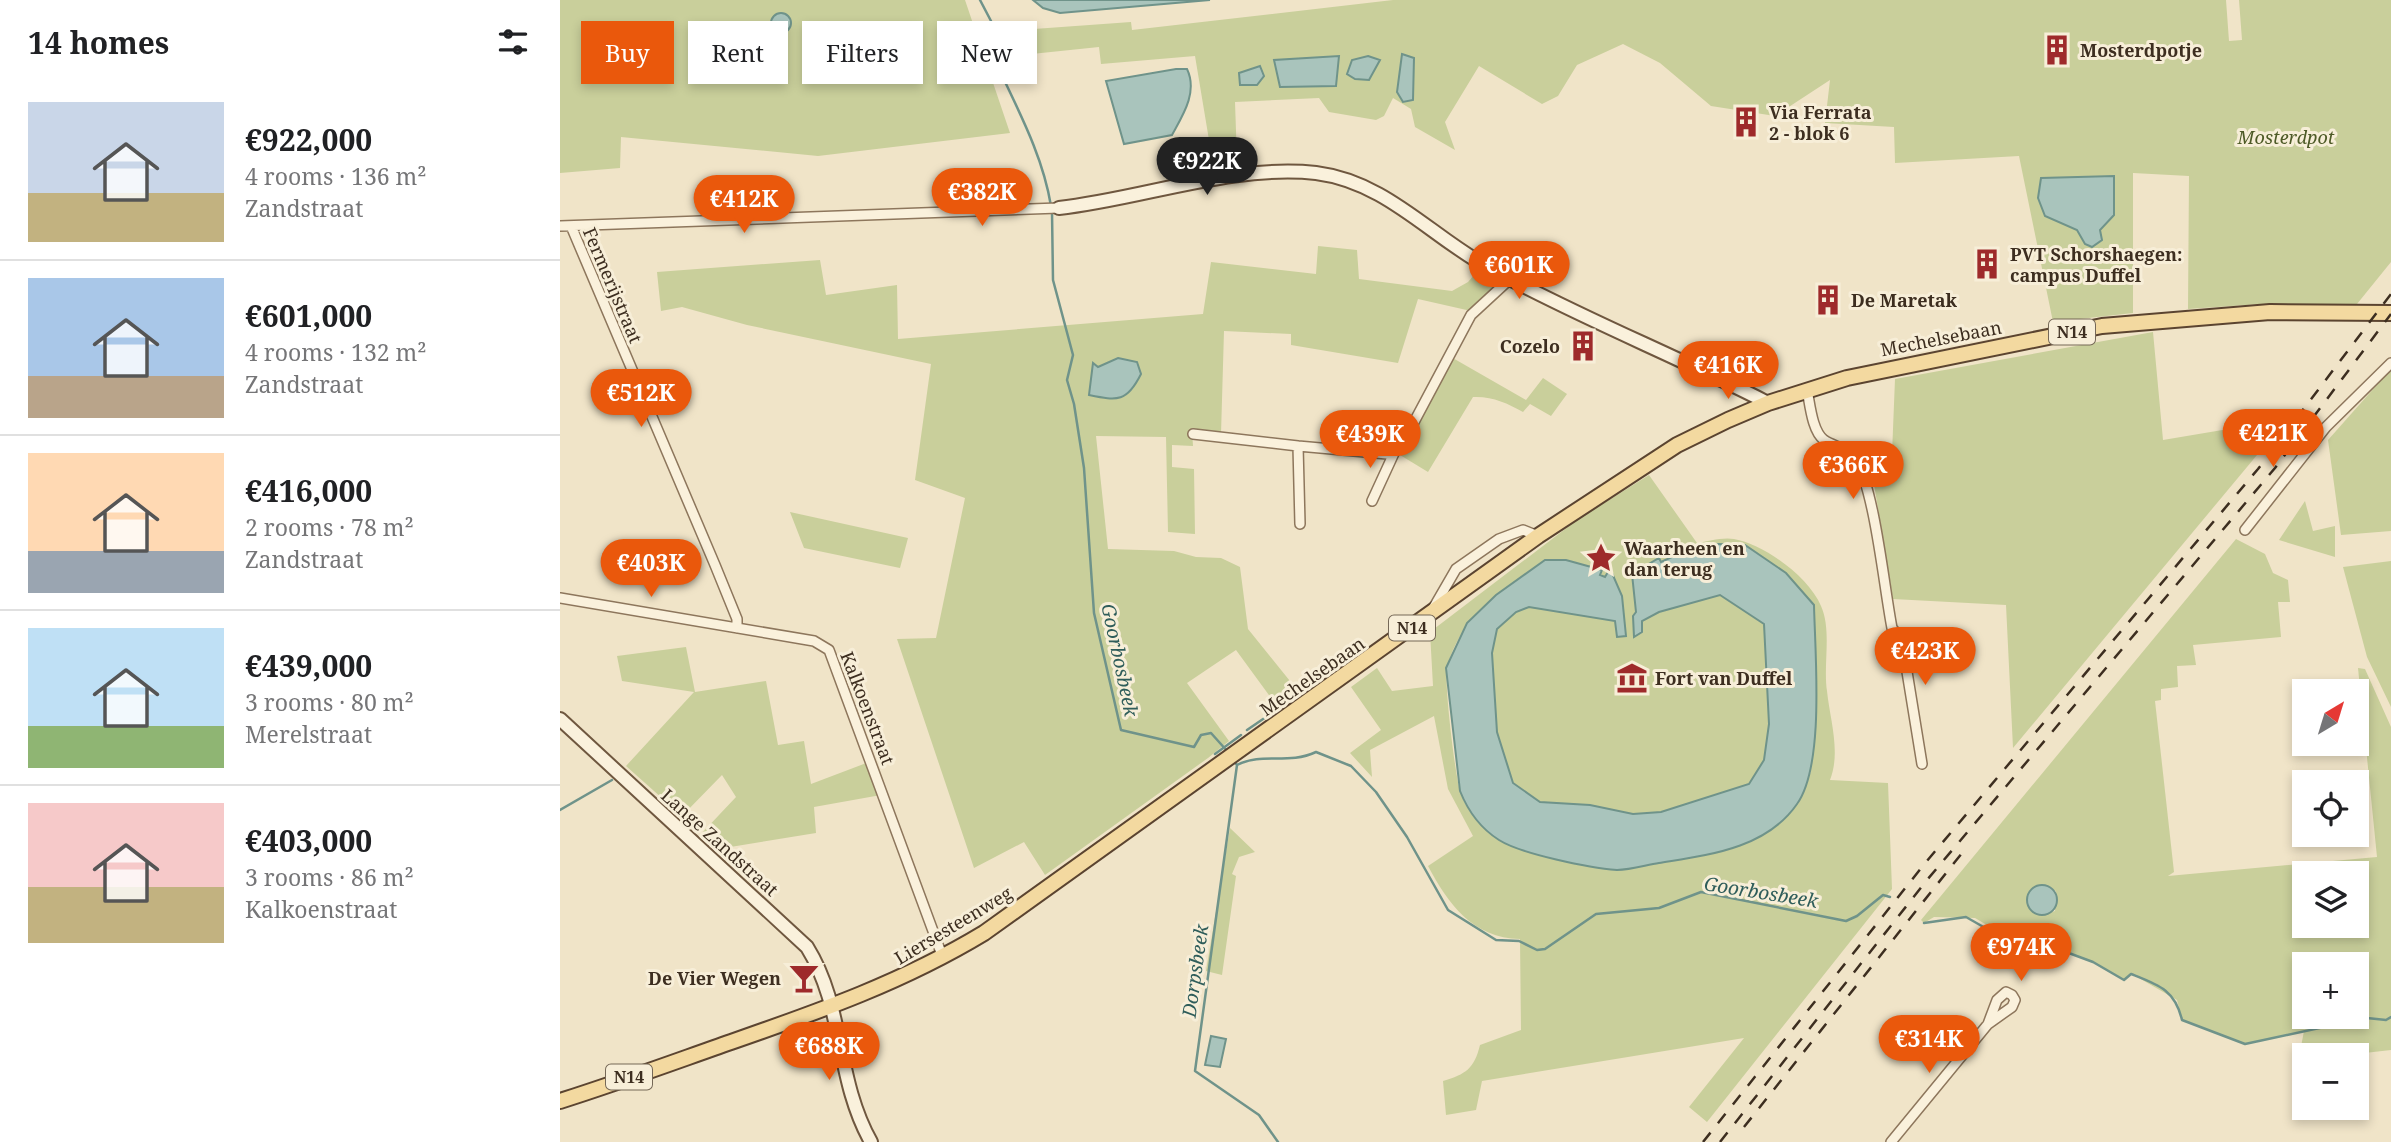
<!DOCTYPE html>
<html lang="en">
<head>
<meta charset="utf-8">
<style>
  body { margin:0; font-family:"Noto Serif",serif; background:#f2f2f2; color:#202124; height:100vh; display:flex; flex-direction:column; font-size:26px; white-space:nowrap }
  * { box-sizing:border-box; margin:0 }
  p { font-size:23px; color:#757577 }
  .icon { flex:none; width:38px; height:38px; fill:none; stroke:currentColor; stroke-width:2; stroke-linecap:round; stroke-linejoin:round }
  .map { position:relative; flex:1; overflow:hidden }
  .panel { display:flex; flex-direction:column; background:#fff; width:560px }
  .panel>* { flex:none }
  .hud { position:absolute; left:21px; top:21px; width:665px; height:63px; display:flex; gap:14px }
  .needle { width:46px; rotate:38deg }
  .controls { position:absolute; left:1732px; top:679px; display:grid; gap:14px }
  .controls a { display:grid; place-items:center; width:77px; height:77px; border-radius:0px; background:#fff; box-shadow:0 4px 10px #0003; font-size:35px }
  .price { position:absolute; translate:-50% -60px; padding:0 16px; border-radius:24px; background:#ea580c; color:#fff; font-size:23px; line-height:46px; filter:drop-shadow(0 2px 4px #0008) }
  .price::after { content:''; position:absolute; left:50%; top:42px; width:21px; height:16px; margin-left:-10px; background:inherit; clip-path:polygon(0 0,100% 0,50% 100%) }
  .price.on { background:#222; color:#fff }
  ul { padding:0; list-style:none }
  li { display:flex; align-items:center; gap:21px; height:175px; padding:0 28px }
  li+li { border-top:2px solid #e0e0e0 }
  li span { display:grid; place-items:center; flex:none; width:196px; height:140px; border-radius:0px; color:#555 }
  li>.icon { margin-inline-start:auto }
  span .icon { width:84px; height:84px; fill:#fffc; stroke-width:1 }
  li b { font-size:30px }
  h2 { display:flex; justify-content:space-between; align-items:center; height:84px; padding:0 28px; font-size:30px }
  .chip { padding:0 24px; border-radius:0px; background:#fff; box-shadow:0 4px 10px #0003; font-size:24px; line-height:63px }
  .chip.on { background:#ea580c; color:#fff }
  main { display:flex; flex:1; min-height:0 }
  .map>svg:first-child { display:block }
  .green { fill:#c9cf9b; fill-rule:evenodd }
  .water { fill:#a9c4bc; stroke:#6f938a; stroke-width:2 }
  .lines { fill:none; stroke-linecap:round; stroke-linejoin:round }
  .stream { stroke:#6f938a; stroke-width:2.5 }
  .street-casing { stroke:#8d765c; stroke-width:12 }
  .secondary-casing { stroke:#6f573f; stroke-width:16 }
  .primary-casing { stroke:#5b4430; stroke-width:18 }
  .street { stroke:#faf1dc; stroke-width:9 }
  .secondary { stroke:#faf1dc; stroke-width:12 }
  .primary { stroke:#f3d9a0; stroke-width:14 }
  .rail { stroke:#3d2e20; stroke-width:2.5; stroke-dasharray:12 12; stroke-linecap:butt }
  .labels { text-anchor:middle; dominant-baseline:central; stroke-width:6; stroke-linejoin:round; paint-order:stroke }
  .shield { fill:#f7eed8; stroke:#756857; stroke-width:2 }
  .shield-label { font-size:16px; font-weight:bold; fill:#3d2e20 }
  .poi-label { font-size:18px; font-weight:bold; fill:#3d2e20; stroke:#f7eed8; text-anchor:start }
  .park-label { font-size:18px; font-style:italic; fill:#4d5a26; stroke:#f7eed8 }
  .street-label { font-size:18px; fill:#3d2e20; stroke:#f7eed8 }
  .water-label { font-size:19px; font-style:italic; fill:#2f5d5a; stroke:#f7eed8 }
</style>
</head>
<body>
<main>
<section class="panel">
<h2>14 homes<svg class="icon" aria-label="filters" viewBox="0 0 24 24"><path d="M4 7h16M4 17h16"/><circle cx="9" cy="7" r="2"/><circle cx="15" cy="17" r="2"/></svg></h2>
<ul>
<li><span style="background:linear-gradient(#c9d6e8 65%,#c2b280 0)"><svg class="icon" aria-label="home" viewBox="0 0 24 24"><path d="M3 11l9-7 9 7M6 9v11h12V9"/></svg></span><div><b>€922,000</b><p>4 rooms · 136 m²</p><p>Zandstraat</p></div></li>
<li><span style="background:linear-gradient(#a9c7e8 70%,#b9a48a 0)"><svg class="icon" aria-label="home" viewBox="0 0 24 24"><path d="M3 11l9-7 9 7M6 9v11h12V9"/></svg></span><div><b>€601,000</b><p>4 rooms · 132 m²</p><p>Zandstraat</p></div></li>
<li><span style="background:linear-gradient(#ffd9b3 70%,#9aa5b1 0)"><svg class="icon" aria-label="home" viewBox="0 0 24 24"><path d="M3 11l9-7 9 7M6 9v11h12V9"/></svg></span><div><b>€416,000</b><p>2 rooms · 78 m²</p><p>Zandstraat</p></div></li>
<li><span style="background:linear-gradient(#bfe0f5 70%,#8fb573 0)"><svg class="icon" aria-label="home" viewBox="0 0 24 24"><path d="M3 11l9-7 9 7M6 9v11h12V9"/></svg></span><div><b>€439,000</b><p>3 rooms · 80 m²</p><p>Merelstraat</p></div></li>
<li><span style="background:linear-gradient(#f6c9c9 60%,#c2b280 0)"><svg class="icon" aria-label="home" viewBox="0 0 24 24"><path d="M3 11l9-7 9 7M6 9v11h12V9"/></svg></span><div><b>€403,000</b><p>3 rooms · 86 m²</p><p>Kalkoenstraat</p></div></li>
</ul>
</section>
<div class="map">
<svg width="1831" height="1142" viewBox="0 0 1831 1142">
  <rect width="100%" height="100%" fill="#f0e4c8"/>
  <path class="green" d="M0 0H405L450 133 258 156 61 137 60 168 0 173Z
    M833 0H1666L1669 41 1682 40 1679 0H1831V262L1797 304H1701L1628 309 1629 176 1573 173V313L1493 322 1459 156 1335 163 1334 127 1265 123 1270 80 1215 116 1151 106 1100 63 1063 44 1017 65 998 96 982 104 919 66 885 122 895 150 855 127 851 109 833 98 824 116 816 120 769 112 759 98 675 102 677 160 653 164 635 56 541 64 539 47 462 55 460 30 571 22 572 30ZM779 56 776 86H720Z
    M758 246 797 250 799 279 892 291 908 282 921 267 942 283 911 311 858 299 838 363 731 345V334L664 331 661 434 632 431 633 446 612 445V467L634 469 635 534 608 532 606 437 536 436 548 549 614 551 636 557 661 558 680 567 688 629 738 691 717 706 676 650 627 683 669 741 648 758 485 875 464 842 414 868 337 639 376 638 405 498 355 480 371 364 187 325 122 307 101 311 97 272 260 260 266 295 337 285 338 339 643 314 651 262 756 274Z
    M1593 332 1603 440 1704 423 1707 443 1453 748 1446 605 1333 599 1310 460 1332 454 1335 379Z
    M891 357 966 400 983 378 1007 394 991 416 970 404 963 412C947 403 932 396 913 397L868 472 840 455Z
    M1831 369V531L1781 535 1768 440Z
    M1089 475 1137 543C1148 541 1163 537 1174 539 1204 544 1249 577 1261 606 1272 630 1263 665 1267 691 1270 720 1281 752 1270 780L1328 783 1332 889 1147 1122 1129 1107 1184 1038 922 1081 916 1110 886 1115 883 1081C906 1074 914 1069 920 1045L961 1030 960 939C913 938 888 904 868 866L913 836 888 789 874 716 810 750 812 777 790 753 821 730 791 687 817 668 832 691 873 686 870 632 1017 520ZM1134 547 1254 605 1255 707 1251 771 1238 804 1015 861C991 857 937 839 920 823 911 815 904 803 900 791 895 774 884 683 887 668 890 653 900 636 907 623L1042 570 1040 575 1062 596 1063 616 1055 621 969 607 956 612 937 629 932 653 937 732 953 783 980 802 1030 805 1073 814 1101 812 1189 784 1204 760 1209 724 1205 624 1160 595 1099 612 1082 621 1074 637 1073 616 1076 612 1072 574 1098 558 1101 562Z
    M1745 501 1753 531 1775 526V557L1719 540Z
    M230 512 348 538 340 568 244 548Z
    M1676 539 1705 554 1713 573 1728 580 1730 602H1718L1721 637 1633 645 1636 665 1617 666 1618 687 1601 689V700L1595 701 1614 872 1608 876 1817 857 1798 668 1805 669 1831 727V1050L1787 1055H1745V1061L1738 1062 1744 1031 1685 1044 1622 1020 1617 1000 1572 974 1564 980 1533 962 1472 938 1447 937 1415 918 1374 917 1364 923 1361 920ZM1745 873H1797V926H1745ZM1478 886 1496 891 1495 911 1483 915 1467 898 1469 892ZM1745 964H1797V1017H1745Z
    M1831 561V707L1807 657 1783 567Z
    M126 647 135 692 206 681 218 745 244 741 251 784 309 762 321 795 254 807 256 833 158 849 142 833 176 797 162 775 122 816 66 766 134 692 62 681 57 656Z
    M670 828 695 852 679 857 672 874 676 876 662 975 646 971Z"/>
  <path class="water" d="M473 0H650L500 13 483 8Z
    M211 23a10 10 0 1 1 20 0a10 10 0 1 1-20 0Z
    M842 54 854 58 853 100 843 102 837 92Z
    M779 56 776 86 720 87 714 60Z
    M808 56 820 60 809 80 795 79 787 74 792 60Z
    M700 66 704 76 697 85H680L679 73Z
    M616 69H627C638 92 623 115 612 135L564 144 546 81Z
    M1554 176V215L1540 230 1542 240 1532 247 1525 244 1517 230 1485 216 1478 198 1481 178Z
    M558 358 577 362 581 374C567 402 558 401 529 395L533 363 538 367Z
    M1158 544 1185 545 1226 573 1254 605C1255 654 1265 765 1237 804 1206 849 1148 855 1099 863 1086 865 1071 870 1057 870 1030 868 961 854 939 840 920 828 908 811 900 791L886 668 907 623 936 595 985 560H1006L1042 570 1040 575 1045 577 1048 572 1052 573 1062 596 1066 636 1057 637 1055 621 969 607 956 612 937 629 932 653 937 732 953 783 980 802 1030 805 1073 814 1101 812 1189 784 1204 760 1209 724 1204 624 1160 595 1099 612 1082 621V632L1074 637 1073 616 1076 612 1072 574 1099 558 1101 562 1134 547Z
    M1467 900a15 15 0 1 1 30 0a15 15 0 1 1-30 0Z
    M651 1036 666 1039 660 1067 645 1065Z"/>
  <g class="lines">
    <path class="stream" d="M420 0 431 21 423 33C446 90 481 144 491 206
      M492 212 493 280 513 355 507 380 514 404 524 468 534 613 561 730 634 747 641 735 651 733 668 752
      M712 713 742 691
      M687 730 706 717
      M655 754 681 735
      M673 760 677 765C703 752 728 765 756 752L791 766 816 792 847 837 888 910 936 940 959 941 977 950 985 949 1036 914 1099 908 1141 892 1286 921 1297 916 1323 895 1330 897
      M677 765 635 1071 699 1115 718 1142
      M0 810 52 780
      M1364 923 1406 917 1441 937 1471 939 1533 962 1564 980 1571 974C1599 985 1615 990 1622 1020L1685 1044 1792 1021 1807 1018 1826 1020 1831 1017"/>
    <g class="street-casing">
      <path id="street" d="M0 226 499 208
        M11 226 155 565 177 619V628
        M1247 390C1250 404 1252 431 1264 440 1274 447 1289 448 1296 460 1315 492 1324 587 1332 628L1342 641 1362 764
        M633 434 738 446
        M812 501 835 451
        M740 524 738 446 827 454 835 451 853 424 911 315 950 279
        M1685 530 1766 427 1831 363
        M0 598 254 641 269 650 383 958
        M874 607 896 569 939 539 963 530 978 536
        M1331 1142 1428 1024 1452 1007 1455 1000 1452 995 1446 992 1437 1000 1428 1024"/>
    </g>
    <g class="secondary-casing">
      <path id="secondary" d="M499 208C582 199 672 164 756 173 827 182 871 237 931 269 1020 318 1117 356 1208 403
        M0 719 247 947C285 1008 275 1078 311 1142"/>
    </g>
    <g class="primary-casing">
      <path id="primary" d="M0 1101C57 1083 114 1062 171 1042 260 1011 343 982 424 933L978 536 1117 445 1168 420 1208 403 1287 378 1542 326 1710 312 1831 313"/>
    </g>
    <use href="#street" class="street"/>
    <use href="#secondary" class="secondary"/>
    <use href="#primary" class="primary"/>
    <path class="rail" d="M1184 1127 1406 848
      M1143 1142 1366 862 1698 469 1831 294
      M1160 1142 1367 880 1715 468 1831 314"/>
  </g>
  <defs>
    <g id="building-bare" transform="scale(2.415)"><path d="M-4-6H4V6H1V3H-1V6H-4ZM-2.5-4.3h1.7v1.8h-1.7ZM.8-4.3h1.7v1.8H.8ZM-2.5-1h1.7V.8h-1.7ZM.8-1h1.7V.8H.8Z" fill="#9e2a2b" stroke="#f7eed8" stroke-width="2.5" paint-order="stroke"/></g>
    <g id="sight-bare" transform="scale(2.415)"><path d="M0-6L1.8-2.2L6-1.7L2.9 1.2L3.7 5.4L0 3.3L-3.7 5.4L-2.9 1.2L-6-1.7L-1.8-2.2Z" fill="#9e2a2b" stroke="#f7eed8" stroke-width="2.5" paint-order="stroke"/></g>
    <g id="museum-bare" transform="scale(2.415)"><path d="M0-6L6-3V-2H-6V-3ZM-5-1h2V3h-2ZM-1-1h2V3h-2ZM3-1h2V3H3ZM-6 4H6V6H-6Z" fill="#9e2a2b" stroke="#f7eed8" stroke-width="2.5" paint-order="stroke"/></g>
    <g id="bar-bare" transform="scale(2.415)"><path d="M-6-5H6L.8 .8V4.5H3.5V6h-7V4.5H-.8V.8Z" fill="#9e2a2b" stroke="#f7eed8" stroke-width="2.5" paint-order="stroke"/></g>
  </defs>
  <g fill-rule="evenodd">
    <use href="#building-bare" x="1497" y="50"/>
    <use href="#building-bare" x="1186" y="122"/>
    <use href="#building-bare" x="1427" y="264"/>
    <use href="#building-bare" x="1268" y="300"/>
    <use href="#building-bare" x="1023" y="346"/>
    <use href="#sight-bare" x="1041" y="558"/>
    <use href="#museum-bare" x="1072" y="678"/>
    <use href="#bar-bare" x="244" y="978"/>
  </g>
  <g class="labels">
    <g class="shield">
      <rect x="1489" y="319.5" width="46" height="25" rx="5"/>
      <rect x="829" y="615.5" width="46" height="25" rx="5"/>
      <rect x="46" y="1064.5" width="46" height="25" rx="5"/>
    </g>
    <g class="shield-label">
      <text x="1512" y="332">N14</text>
      <text x="852" y="628">N14</text>
      <text x="69" y="1077">N14</text>
    </g>
    <g class="poi-label">
      <text x="1520" y="50">Mosterdpotje</text>
      <text x="1209" y="112">Via Ferrata<tspan x="1209" dy="21">2 - blok 6</tspan></text>
      <text x="1450" y="254">PVT Schorshaegen:<tspan x="1450" dy="21">campus Duffel</tspan></text>
      <text x="1291" y="300">De Maretak</text>
      <text x="1000" y="346" text-anchor="end">Cozelo</text>
      <text x="1064" y="548">Waarheen en<tspan x="1064" dy="21">dan terug</tspan></text>
      <text x="1095" y="678">Fort van Duffel</text>
      <text x="221" y="978" text-anchor="end">De Vier Wegen</text>
    </g>
    <g class="park-label">
      <text x="1726" y="137">Mosterdpot</text>
    </g>
    <g class="street-label">
      <text transform="translate(53 285) rotate(67)">Fermerijstraat</text>
      <text transform="translate(1381 338) rotate(-11)">Mechelsebaan</text>
      <text transform="translate(752 676) rotate(-35)">Mechelsebaan</text>
      <text transform="translate(308 708) rotate(69)">Kalkoenstraat</text>
      <text transform="translate(160 842) rotate(42)">Lange Zandstraat</text>
      <text transform="translate(393 925) rotate(-31)">Liersesteenweg</text>
    </g>
    <g class="water-label">
      <text transform="translate(560 660) rotate(78)">Goorbosbeek</text>
      <text transform="translate(1201 892) rotate(9)">Goorbosbeek</text>
      <text transform="translate(635 971) rotate(-82)">Dorpsbeek</text>
    </g>
  </g>
</svg>
<div class="controls">
<a><svg class="needle" viewBox="-14 -14 28 28"><path d="M0-13l5 13h-10z" fill="#e53935"/><path d="M0 13l5-13h-10z" fill="#757577"/></svg></a>
<a><svg class="icon" aria-label="locate" viewBox="0 0 24 24"><circle cx="12" cy="12" r="6"/><path d="M12 2v4M12 18v4M2 12h4M18 12h4"/></svg></a>
<a><svg class="icon" aria-label="layers" viewBox="0 0 24 24"><path d="M12 4l9 5-9 5-9-5zM3 14l9 5 9-5"/></svg></a>
<a>+</a>
<a>−</a>
</div>
<b class="price on" style="left:647px;top:197px">€922K</b>
<b class="price" style="left:422px;top:228px">€382K</b>
<b class="price" style="left:184px;top:235px">€412K</b>
<b class="price" style="left:959px;top:301px">€601K</b>
<b class="price" style="left:1168px;top:401px">€416K</b>
<b class="price" style="left:81px;top:429px">€512K</b>
<b class="price" style="left:1713px;top:469px">€421K</b>
<b class="price" style="left:810px;top:470px">€439K</b>
<b class="price" style="left:1293px;top:501px">€366K</b>
<b class="price" style="left:91px;top:599px">€403K</b>
<b class="price" style="left:1365px;top:687px">€423K</b>
<b class="price" style="left:1461px;top:983px">€974K</b>
<b class="price" style="left:1369px;top:1075px">€314K</b>
<b class="price" style="left:269px;top:1082px">€688K</b>
<div class="hud">
<a class="chip on">Buy</a>
<a class="chip">Rent</a>
<a class="chip">Filters</a>
<a class="chip">New</a>
</div>
</div>
</main>
</body>
</html>
